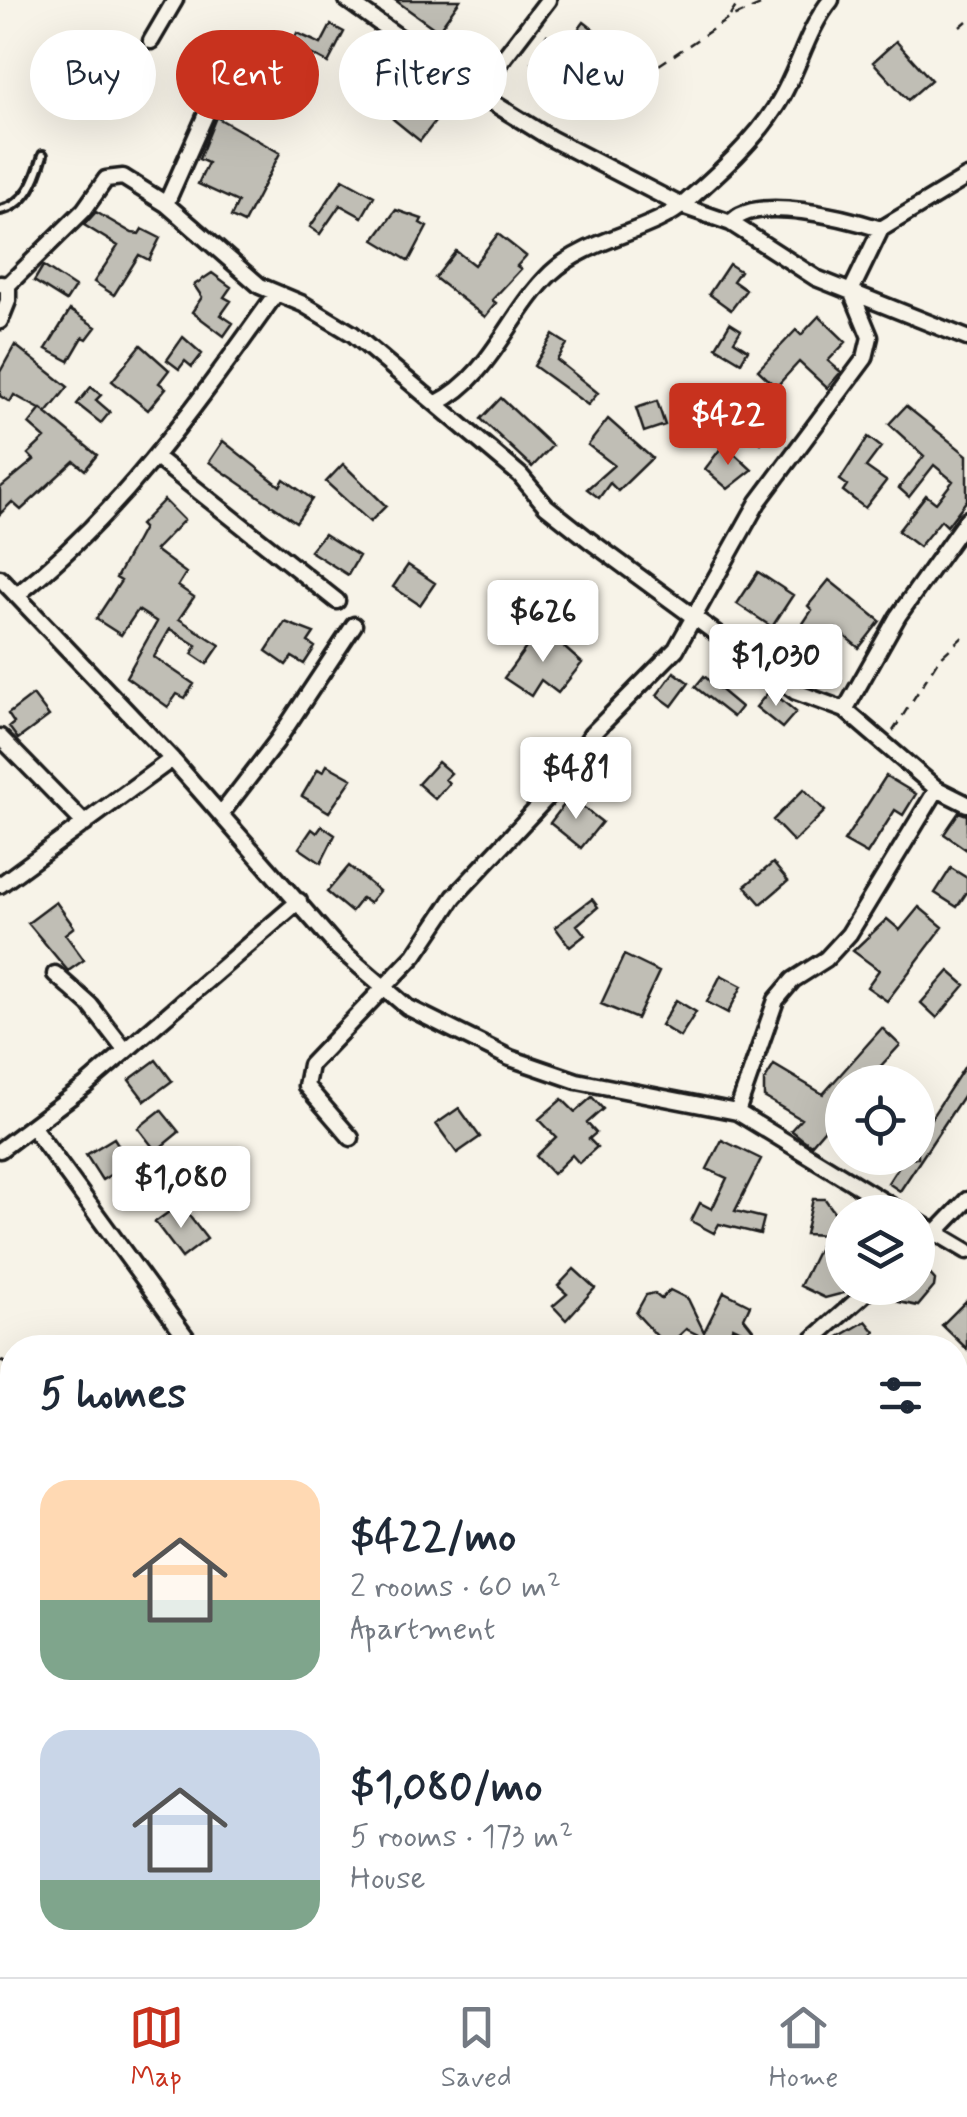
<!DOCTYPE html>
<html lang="en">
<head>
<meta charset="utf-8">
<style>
  body { margin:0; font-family:Mynerve,sans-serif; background:#f2f2f3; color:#1f2937; height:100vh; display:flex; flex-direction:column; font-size:38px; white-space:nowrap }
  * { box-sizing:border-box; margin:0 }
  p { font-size:32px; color:#747a83 }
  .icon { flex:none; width:55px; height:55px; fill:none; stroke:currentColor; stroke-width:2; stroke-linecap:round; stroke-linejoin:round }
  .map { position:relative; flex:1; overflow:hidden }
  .panel { position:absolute; left:0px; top:1335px; width:968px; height:642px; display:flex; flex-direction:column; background:#fff; border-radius:40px 40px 0 0; box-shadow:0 10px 40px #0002 }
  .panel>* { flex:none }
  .banner { position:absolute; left:30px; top:30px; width:908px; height:90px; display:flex; gap:20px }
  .fabs { position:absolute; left:825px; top:1065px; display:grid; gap:20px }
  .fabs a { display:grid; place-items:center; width:110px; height:110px; border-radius:50%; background:#fff; box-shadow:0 10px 40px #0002; font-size:50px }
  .price { position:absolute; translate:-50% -85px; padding:0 22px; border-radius:10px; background:#fff; color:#222; font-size:32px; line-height:65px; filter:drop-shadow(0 2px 5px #0008) }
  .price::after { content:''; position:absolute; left:50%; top:60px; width:30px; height:22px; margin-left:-15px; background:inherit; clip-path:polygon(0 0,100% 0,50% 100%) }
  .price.active { background:#c8321e; color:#fff }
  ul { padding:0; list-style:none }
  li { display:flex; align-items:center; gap:30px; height:250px; padding:0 40px }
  li span { display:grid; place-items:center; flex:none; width:280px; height:200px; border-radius:30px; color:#555 }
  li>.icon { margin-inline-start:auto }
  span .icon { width:120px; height:120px; fill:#fffc; stroke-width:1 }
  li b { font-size:42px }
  h2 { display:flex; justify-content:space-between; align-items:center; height:120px; padding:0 40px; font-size:42px }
  .chip { padding:0 35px; border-radius:45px; background:#fff; box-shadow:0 10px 40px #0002; font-size:35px; line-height:90px }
  .chip.active { background:#c8321e; color:#fff }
  .dock { display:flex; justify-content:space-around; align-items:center; height:140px; border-top:2px solid #e0e1e3; background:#fff; font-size:28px; color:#747a83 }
  .dock a { display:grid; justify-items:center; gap:5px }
  .dock .active { color:#c8321e }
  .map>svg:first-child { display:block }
  .building { fill:#c0beb5; stroke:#1c1c1c; stroke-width:2.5 }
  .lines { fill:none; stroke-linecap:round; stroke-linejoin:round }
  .service-casing { stroke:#1c1c1c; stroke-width:14 }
  .minor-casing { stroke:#1c1c1c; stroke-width:21 }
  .tertiary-casing { stroke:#1c1c1c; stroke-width:25 }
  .path { stroke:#1c1c1c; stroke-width:2.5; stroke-dasharray:10 8; stroke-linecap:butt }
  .service { stroke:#f7f3e8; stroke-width:6 }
  .minor { stroke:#f7f3e8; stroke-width:14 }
  .tertiary { stroke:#f7f3e8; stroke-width:18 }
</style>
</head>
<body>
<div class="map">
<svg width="967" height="1977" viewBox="0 0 967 1977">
  <rect width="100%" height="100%" fill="#f7f3e8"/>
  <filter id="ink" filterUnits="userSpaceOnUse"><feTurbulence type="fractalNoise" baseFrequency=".01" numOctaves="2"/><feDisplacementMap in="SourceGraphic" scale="20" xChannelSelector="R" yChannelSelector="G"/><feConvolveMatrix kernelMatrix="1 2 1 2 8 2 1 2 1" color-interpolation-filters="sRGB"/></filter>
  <g filter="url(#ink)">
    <path class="building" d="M395 0H460L438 31Z
      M584 22 597 32 559 84 532 62 547 35 566 46Z
      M331 25 344 32 328 63 292 44 297 33 321 44Z
      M896 41 931 80 908 100 873 62Z
      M387 53 394 58 390 65 410 78 407 82 426 96 422 101 441 114 420 141 393 119 407 101 378 84 374 92 363 84Z
      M216 117 280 153 244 223 231 217 238 202 198 184 208 163 199 159Z
      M343 179 374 196 362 217 340 205 320 234 310 227Z
      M396 210 422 219 420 223 427 227 409 261 374 240Z
      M96 212 132 233 139 234 142 229 160 238 149 260 139 255 114 295 94 282 118 246 84 225Z
      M498 234 526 256 517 266 521 269 492 300 496 303 485 317 435 278 456 251 474 265Z
      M729 264 740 271 733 281 746 290 731 310 709 294Z
      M43 266 75 287 66 301 34 281Z
      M212 273 231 287 224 297 231 301 221 315 233 323 224 336 192 312 202 297 194 285Z
      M70 310 96 327 87 339 83 337 69 361 46 349Z
      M819 316 846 342 828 361 841 372 827 388 799 362 776 387 758 370 796 330 801 335Z
      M730 323 741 330 734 341 748 350 741 362 716 347Z
      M553 335 567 344 557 360 598 393 588 405 534 366Z
      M183 337 202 354 192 367 185 361 179 369 167 360Z
      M15 345 68 387 47 413 14 395 10 402 0 396V372Z
      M141 345 169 370 159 383 166 388 148 410 112 381Z
      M91 387 101 395 96 400 110 412 101 423 77 404Z
      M501 398 552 446 532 467 481 419Z
      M657 401 665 425 644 432 636 408Z
      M756 403 779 424 761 443 739 422Z
      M906 406 967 455V500L947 526 941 520 919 547 898 531 926 495 936 503 953 481 934 465 909 497 899 488 924 456 889 424Z
      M41 409 97 455 85 470 74 461 21 510 12 502 0 514V488L34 460 28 454 45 438 29 424Z
      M608 419 652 458 618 491 610 483 599 498 587 489 614 465 588 445Z
      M868 437 881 447 866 467 886 481 865 508 843 491 847 485 840 480Z
      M223 441 280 486 284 479 312 499 296 522 209 462Z
      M724 444 752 470 728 489 705 469Z
      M343 464 386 506 370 522 326 482Z
      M164 500 184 520 155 550 186 573 178 586 194 597 179 619 220 645 207 664 192 654 197 646 170 629 154 657 194 684 185 698 177 694 168 707 126 677 157 622 138 610 121 635 96 619 121 581 116 578 143 528 140 525Z
      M324 534 359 556 348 575 310 551Z
      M408 565 435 583 420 605 393 587Z
      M758 572 793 595 772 627 737 604Z
      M829 580 880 621 859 648 836 629 818 654 794 637 812 610 808 606Z
      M285 622 314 633 308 642 315 647 304 664 292 657 286 665 266 651Z
      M541 627 582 663 558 693 541 680 531 696 504 678Z
      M674 672 689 683 672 706 657 695Z
      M704 676 741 707 733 717 695 687Z
      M770 690 796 712 782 728 756 707Z
      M33 695 49 716 18 739 9 727 14 723 8 714Z
      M438 762 451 773 445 779 449 783 435 799 418 784Z
      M327 765 352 779 329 812 302 796 318 769 323 772Z
      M886 776 916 794 903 815 895 810 867 854 844 841Z
      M804 789 825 811 794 842 773 820Z
      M570 797 602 822 581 848 550 823Z
      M959 812 967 815V850L944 834Z
      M322 826 335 835 321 863 299 848 312 829 317 833Z
      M773 863 788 881 761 904 745 886Z
      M349 866 379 891 369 903 362 898 351 912 327 892Z
      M951 868 967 878V892L957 907 935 893Z
      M592 899 598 907 577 925 585 935 570 947 555 927Z
      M56 902 74 927 65 934 84 960 68 971 28 923Z
      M919 907 943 927 887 1001 867 987 879 970 853 951 887 919 900 930Z
      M624 955 659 972 637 1019 601 1004Z
      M949 971 965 985 937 1018 921 1003Z
      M721 975 742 986 728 1013 707 1002Z
      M676 1000 696 1012 680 1037 661 1025Z
      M882 1028 900 1045 866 1082H842V1109L811 1145 801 1138 791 1130 801 1119 764 1097V1081L774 1065 823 1094Z
      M156 1060 172 1081 145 1101 129 1080Z
      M967 1063V1090L900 1191 888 1183 904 1158H918V1138Z
      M592 1097 603 1109 587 1123 596 1133 589 1139 597 1147 579 1163 572 1155 553 1174 536 1156 556 1137 539 1119 562 1099 575 1112Z
      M459 1108 480 1137 457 1153 436 1124Z
      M161 1110 179 1132 156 1151 138 1128Z
      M114 1138 130 1163 102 1180 86 1155Z
      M722 1140 761 1159 735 1211 764 1218 760 1234 719 1224 714 1233 691 1221 700 1203 712 1209 727 1178 707 1169Z
      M813 1199H825L842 1223 844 1293 825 1298 800 1286 825 1235 805 1234Z
      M180 1204 207 1239 182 1258 155 1222Z
      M918 1261 935 1280 934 1287 918 1306 899 1302 909 1293 903 1288H918Z
      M574 1269 595 1288 566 1320 553 1306 567 1294 558 1286Z
      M670 1290 688 1299 704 1332 724 1292 750 1305 744 1318 762 1341 733 1327 723 1347 686 1329 667 1347 636 1313 646 1295 654 1293 661 1299Z
      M967 1300V1349L942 1325Z
      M866 1321 875 1332 860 1348H820Z"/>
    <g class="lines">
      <g class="service-casing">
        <path id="service" d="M0 210C27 205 36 179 43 155"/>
      </g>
      <g class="minor-casing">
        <path id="minor" d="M347 0 477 93 550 138 682 206 731 223 816 278 967 338
          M151 41 175 0
          M477 93 548 0
          M166 204 234 51
          M731 223C753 193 849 219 881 229
          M0 284 8 285 17 276 84 210 106 179 123 177 166 204 260 286 303 304 353 334 520 475 546 506 589 540 796 692 845 710
          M0 321 8 301V285
          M437 403C491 376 509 314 551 273 588 238 653 232 686 202 716 175 753 143 775 108 798 74 805 32 831 0
          M158 459 337 601
          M967 519 898 616 845 710 937 789 967 804
          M0 578 172 759 336 946 407 1007 510 1058 577 1081 737 1112 901 1212
          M18 594C123 511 197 404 275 295
          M0 737 85 824
          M221 814 277 741 354 625
          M0 885 172 759
          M55 974 90 1005 124 1049
          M737 1112 776 1000 793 980 826 959 849 934 937 789
          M32 1126 194 1348
          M351 1138 306 1086 310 1065 415 955 454 897 556 788 591 735 676 649 758 502 865 358 870 337 851 291 881 229 967 177
          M0 1150 85 1086 299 901
          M918 1222 967 1251
          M918 1251 967 1200
          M803 1348 871 1288
          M0 1370 12 1387
          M955 1489 967 1476
          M0 1789 12 1782
          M244 1965 252 1977
          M429 1965 438 1977
          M445 1977 457 1965"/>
      </g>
      <g class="tertiary-casing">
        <path id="tertiary" d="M955 1871 967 1866
          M649 1977 680 1965"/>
      </g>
      <path class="path" d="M730 16 740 0
        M960 27 967 21
        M584 115 728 19 772 0
        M893 731 939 659 967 633
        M955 1592 967 1602"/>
      <use href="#service" class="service"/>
      <use href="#minor" class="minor"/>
      <use href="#tertiary" class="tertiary"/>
    </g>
  </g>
</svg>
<div class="fabs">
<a><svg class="icon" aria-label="locate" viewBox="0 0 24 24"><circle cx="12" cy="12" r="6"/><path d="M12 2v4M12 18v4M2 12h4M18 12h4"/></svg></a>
<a><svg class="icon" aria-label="layers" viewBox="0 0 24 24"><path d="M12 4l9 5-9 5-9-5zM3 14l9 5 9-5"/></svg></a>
</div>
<b class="price active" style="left:728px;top:468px">$422</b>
<b class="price" style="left:543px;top:665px">$626</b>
<b class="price" style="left:776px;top:709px">$1,030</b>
<b class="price" style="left:576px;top:822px">$481</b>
<b class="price" style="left:181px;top:1231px">$1,080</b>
<div class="banner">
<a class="chip">Buy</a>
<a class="chip active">Rent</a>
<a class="chip">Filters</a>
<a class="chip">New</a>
</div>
<section class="panel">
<h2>5 homes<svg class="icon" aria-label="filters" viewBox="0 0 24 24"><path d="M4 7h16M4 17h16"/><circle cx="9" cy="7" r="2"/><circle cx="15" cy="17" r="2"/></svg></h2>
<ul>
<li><span style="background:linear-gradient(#ffd9b3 60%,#7fa58c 0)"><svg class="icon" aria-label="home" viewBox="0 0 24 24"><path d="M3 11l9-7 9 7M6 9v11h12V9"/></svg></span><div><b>$422/mo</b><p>2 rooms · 60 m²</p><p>Apartment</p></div></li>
<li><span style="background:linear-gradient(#c9d6e8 75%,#7fa58c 0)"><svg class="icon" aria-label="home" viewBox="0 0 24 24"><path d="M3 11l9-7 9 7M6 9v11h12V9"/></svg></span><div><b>$1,080/mo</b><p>5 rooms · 173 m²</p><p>House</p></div></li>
</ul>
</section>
</div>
<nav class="dock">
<a class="active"><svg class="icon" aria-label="map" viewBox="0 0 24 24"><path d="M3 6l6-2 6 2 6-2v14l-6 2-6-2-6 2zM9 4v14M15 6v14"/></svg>Map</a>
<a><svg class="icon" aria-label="saved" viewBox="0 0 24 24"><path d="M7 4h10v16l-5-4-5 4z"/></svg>Saved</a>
<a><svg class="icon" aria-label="home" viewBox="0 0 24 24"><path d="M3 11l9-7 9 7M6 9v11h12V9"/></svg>Home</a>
</nav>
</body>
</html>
